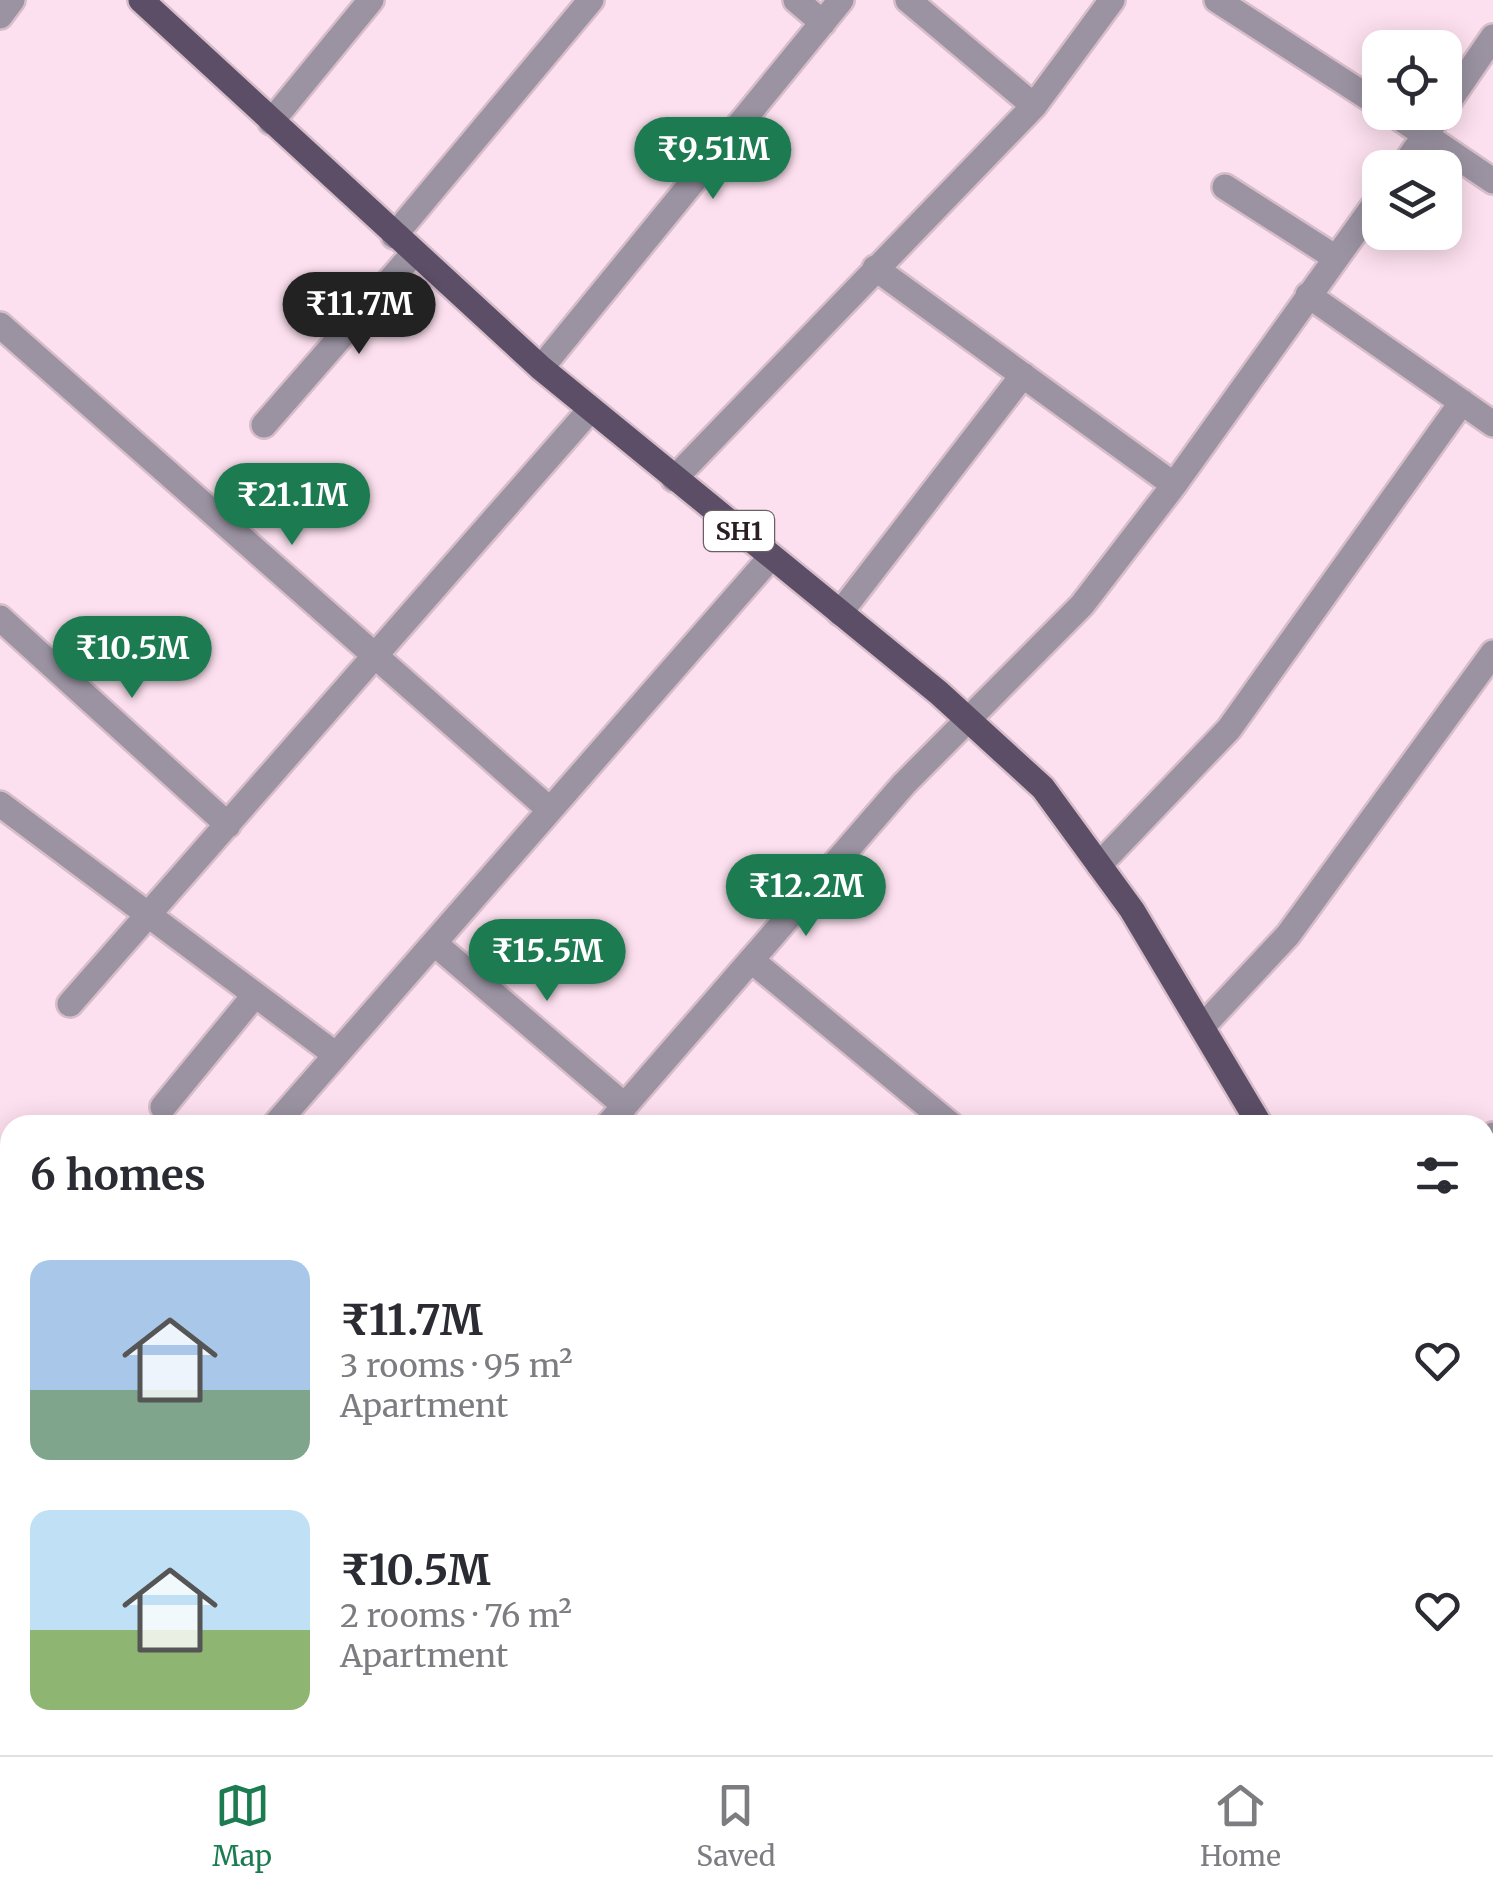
<!DOCTYPE html>
<html lang="en">
<head>
<meta charset="utf-8">
<style>
  body { margin:0; font-family:Merriweather,serif; background:#f2f2f3; color:#2b2b33; height:100vh; display:flex; flex-direction:column; font-size:38px; white-space:nowrap }
  * { box-sizing:border-box; margin:0 }
  p { font-size:32px; color:#7c7c81 }
  .icon { flex:none; width:55px; height:55px; fill:none; stroke:currentColor; stroke-width:2; stroke-linecap:round; stroke-linejoin:round }
  .map { position:relative; flex:1; overflow:hidden }
  .details { position:absolute; left:0px; top:1115px; width:1495px; height:640px; display:flex; flex-direction:column; background:#fff; border-radius:30px 30px 0 0; box-shadow:0 5px 25px #0003 }
  .details>* { flex:none }
  .fabs { position:absolute; left:1362px; top:30px; display:grid; gap:20px }
  .fabs a { display:grid; place-items:center; width:100px; height:100px; border-radius:20px; background:#fff; box-shadow:0 5px 25px #0003; font-size:50px }
  .price { position:absolute; translate:-50% -85px; padding:0 22px; border-radius:35px; background:#1c7b51; color:#fff; font-size:32px; line-height:65px; filter:drop-shadow(0 2px 5px #0008) }
  .price::after { content:''; position:absolute; left:50%; top:60px; width:30px; height:22px; margin-left:-15px; background:inherit; clip-path:polygon(0 0,100% 0,50% 100%) }
  .price.selected { background:#222; color:#fff }
  ul { padding:0; list-style:none }
  li { display:flex; align-items:center; gap:30px; height:250px; padding:0 30px }
  li span { display:grid; place-items:center; flex:none; width:280px; height:200px; border-radius:20px; color:#555 }
  li>.icon { margin-inline-start:auto }
  span .icon { width:120px; height:120px; fill:#fffc; stroke-width:1 }
  li b { font-size:42px }
  h2 { display:flex; justify-content:space-between; align-items:center; height:120px; padding:0 30px; font-size:42px }
  .tabs { display:flex; justify-content:space-around; align-items:center; height:140px; border-top:2px solid #e1e1e2; background:#fff; font-size:28px; color:#7c7c81 }
  .tabs a { display:grid; justify-items:center; gap:5px }
  .tabs .selected { color:#1c7b51 }
  .map>svg:first-child { display:block }
  .lines { fill:none; stroke-linecap:round; stroke-linejoin:round }
  .service-casing { stroke:#d7bdca; stroke-width:20 }
  .minor-casing { stroke:#d7bdca; stroke-width:30 }
  .primary-casing { stroke:#d7bdca; stroke-width:30 }
  .service { stroke:#9b93a2; stroke-width:15 }
  .minor { stroke:#9b93a2; stroke-width:25 }
  .primary { stroke:#5b4e66; stroke-width:25 }
  .labels { text-anchor:middle; dominant-baseline:central; stroke-width:9; stroke-linejoin:round; paint-order:stroke }
  .shield { fill:#fff; stroke:#6a6166; stroke-width:2.5 }
  .shield-label { font-size:25px; font-weight:bold; fill:#2a1d24 }
</style>
</head>
<body>
<div class="map">
<svg width="1493" height="1755" viewBox="0 0 1493 1755">
  <rect width="100%" height="100%" fill="#fde0ef"/>
  <g class="lines">
    <g class="service-casing">
      <path id="service" d="M1485 1179 1493 1188"/>
    </g>
    <g class="minor-casing">
      <path id="minor" d="M796 0 823 23
        M908 0 1034 106
        M1217 0 1380 105
        M0 16 12 0
        M1445 107 1493 37
        M1391 112 1493 181
        M271 122 371 0
        M1402 168 1434 123
        M1225 187 1336 258
        M394 236 591 0
        M875 268 1174 485
        M1308 295 1493 424
        M0 325 550 810
        M541 368 841 0
        M264 425 413 254
        M674 479 1034 106 1112 0
        M840 613 1023 375
        M0 618 228 825
        M0 804 336 1055
        M1099 865 1229 729 1462 402
        M434 943 625 1106
        M751 960 951 1125
        M70 1004 590 410
        M1202 1027 1288 935 1493 653
        M163 1107 254 996
        M275 1125 771 557
        M608 1125 904 784 1082 605 1174 485 1380 197
        M1485 1140 1493 1135
        M1485 1510 1493 1501
        M467 1745 477 1755
        M1140 1745 1151 1755
        M85 1755 94 1747
        M1020 1755 1029 1745
        M1257 1755 1266 1745"/>
    </g>
    <g class="primary-casing">
      <path id="primary" d="M141 0 541 368 939 693 1043 788 1132 910 1260 1125
        M1485 1439 1493 1449"/>
    </g>
    <use href="#service" class="service"/>
    <use href="#minor" class="minor"/>
    <use href="#primary" class="primary"/>
  </g>
  <g class="labels">
    <rect class="shield" x="704" y="511" width="70" height="40" rx="8"/>
    <g class="shield-label">
      <text x="739" y="531">SH1</text>
    </g>
  </g>
</svg>
<div class="fabs">
<a><svg class="icon" aria-label="locate" viewBox="0 0 24 24"><circle cx="12" cy="12" r="6"/><path d="M12 2v4M12 18v4M2 12h4M18 12h4"/></svg></a>
<a><svg class="icon" aria-label="layers" viewBox="0 0 24 24"><path d="M12 4l9 5-9 5-9-5zM3 14l9 5 9-5"/></svg></a>
</div>
<b class="price" style="left:713px;top:202px">₹9.51M</b>
<b class="price selected" style="left:359px;top:357px">₹11.7M</b>
<b class="price" style="left:292px;top:548px">₹21.1M</b>
<b class="price" style="left:132px;top:701px">₹10.5M</b>
<b class="price" style="left:806px;top:939px">₹12.2M</b>
<b class="price" style="left:547px;top:1004px">₹15.5M</b>
<section class="details">
<h2>6 homes<svg class="icon" aria-label="filters" viewBox="0 0 24 24"><path d="M4 7h16M4 17h16"/><circle cx="9" cy="7" r="2"/><circle cx="15" cy="17" r="2"/></svg></h2>
<ul>
<li><span style="background:linear-gradient(#a9c7e8 65%,#7fa58c 0)"><svg class="icon" aria-label="home" viewBox="0 0 24 24"><path d="M3 11l9-7 9 7M6 9v11h12V9"/></svg></span><div><b>₹11.7M</b><p>3 rooms · 95 m²</p><p>Apartment</p></div><svg class="icon" aria-label="heart" viewBox="0 0 24 24"><path d="M12 20l-8-8c-3-5 5-10 8-4 3-6 11-1 8 4z"/></svg></li>
<li><span style="background:linear-gradient(#bfe0f5 60%,#8fb573 0)"><svg class="icon" aria-label="home" viewBox="0 0 24 24"><path d="M3 11l9-7 9 7M6 9v11h12V9"/></svg></span><div><b>₹10.5M</b><p>2 rooms · 76 m²</p><p>Apartment</p></div><svg class="icon" aria-label="heart" viewBox="0 0 24 24"><path d="M12 20l-8-8c-3-5 5-10 8-4 3-6 11-1 8 4z"/></svg></li>
</ul>
</section>
</div>
<nav class="tabs">
<a class="selected"><svg class="icon" aria-label="map" viewBox="0 0 24 24"><path d="M3 6l6-2 6 2 6-2v14l-6 2-6-2-6 2zM9 4v14M15 6v14"/></svg>Map</a>
<a><svg class="icon" aria-label="saved" viewBox="0 0 24 24"><path d="M7 4h10v16l-5-4-5 4z"/></svg>Saved</a>
<a><svg class="icon" aria-label="home" viewBox="0 0 24 24"><path d="M3 11l9-7 9 7M6 9v11h12V9"/></svg>Home</a>
</nav>
</body>
</html>
